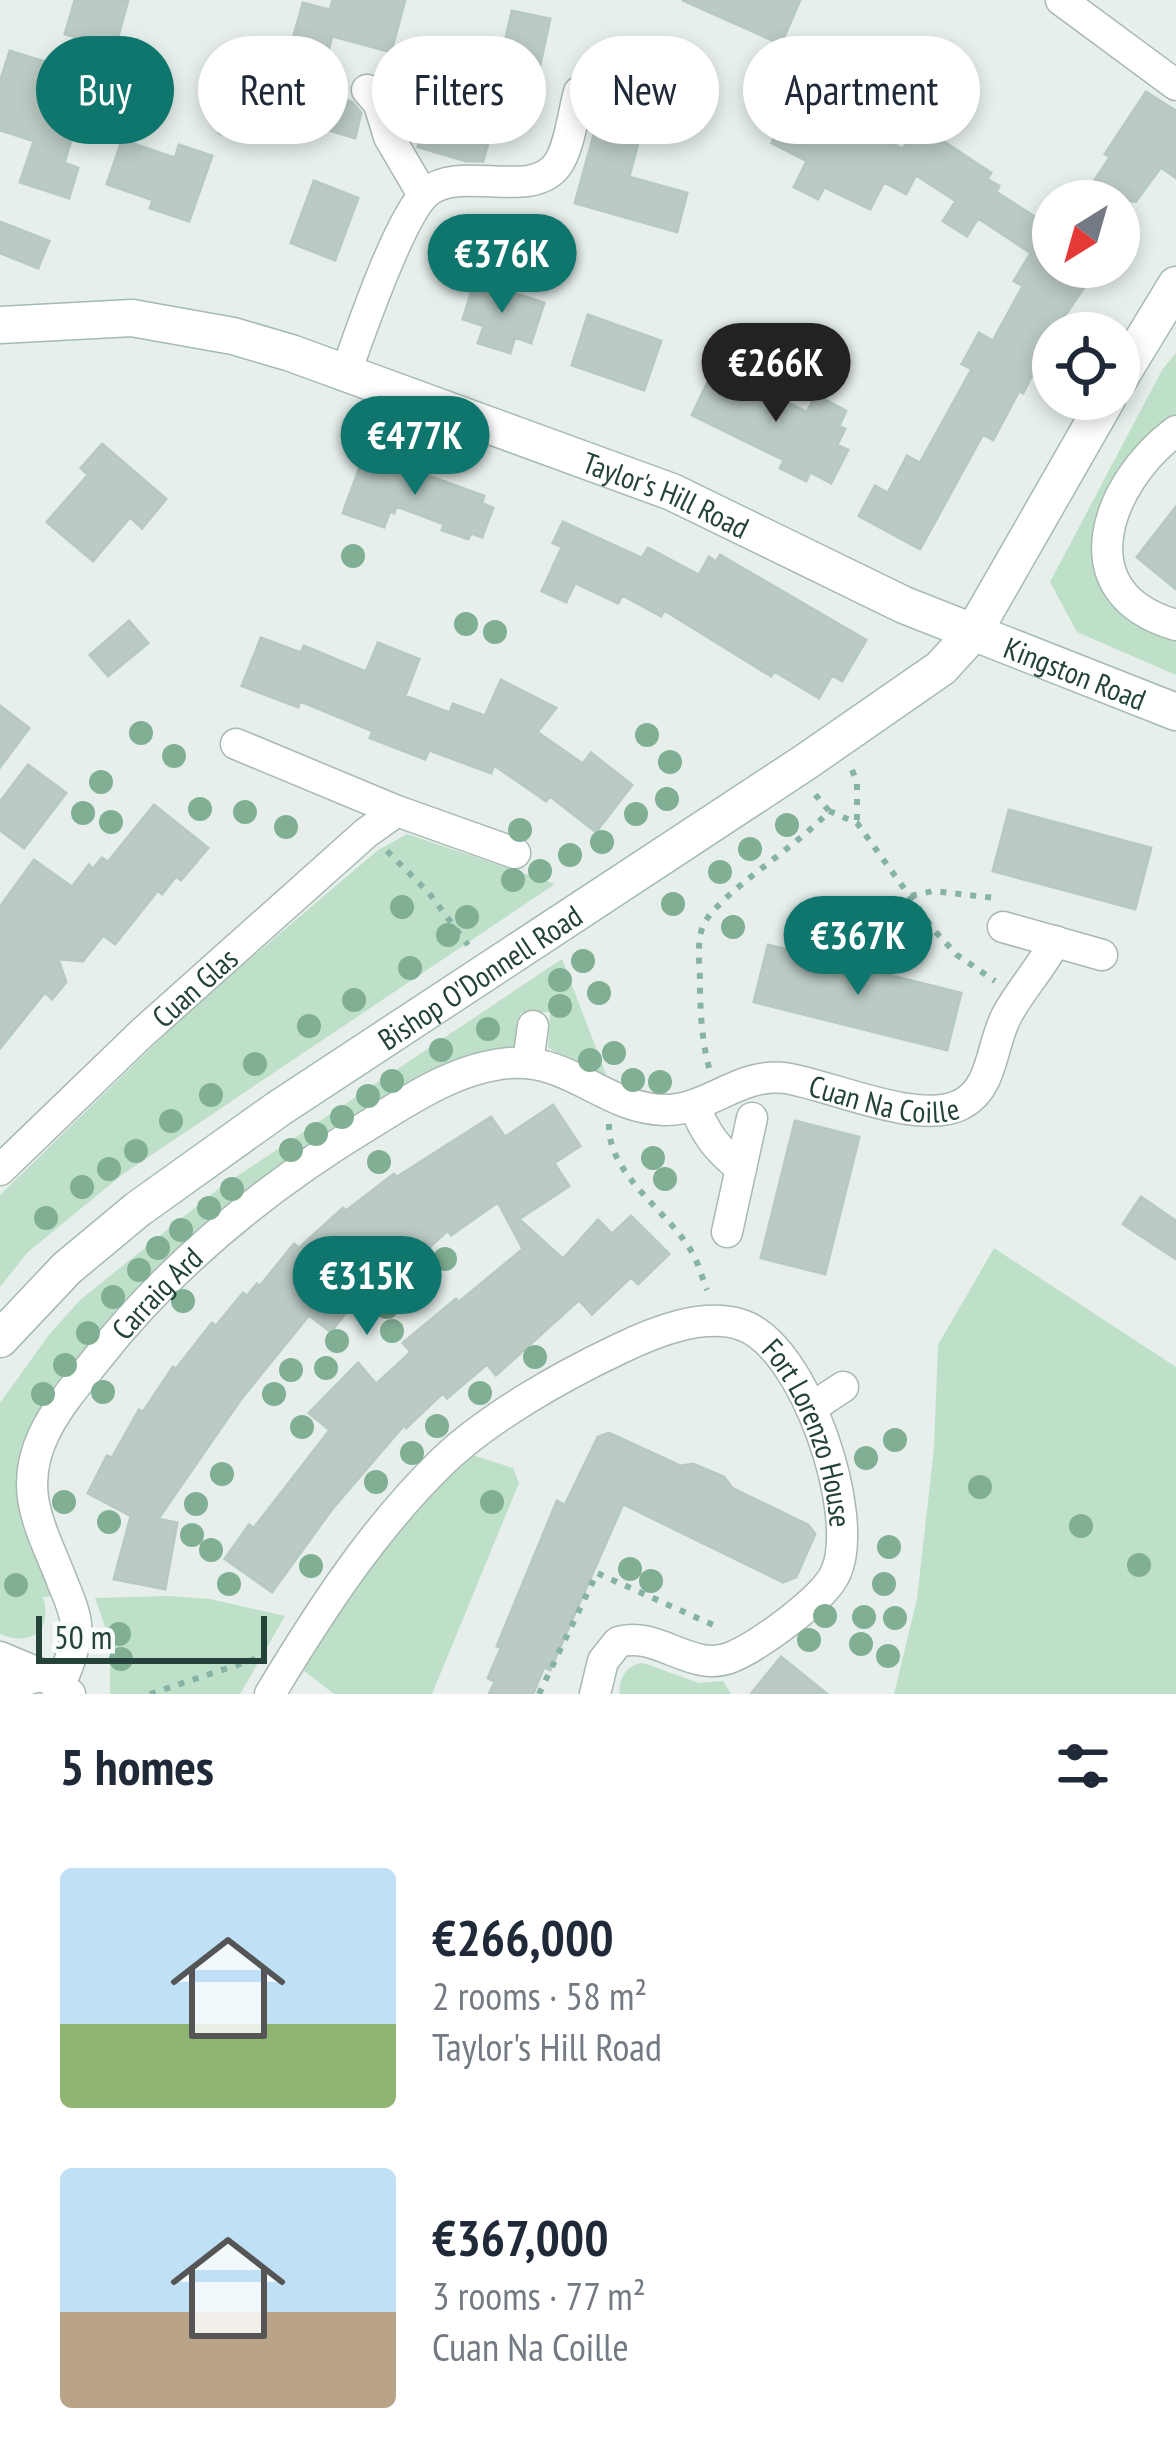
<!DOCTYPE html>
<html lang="en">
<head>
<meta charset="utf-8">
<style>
  body { margin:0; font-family:"PT Sans Narrow",sans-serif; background:#f2f2f3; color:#1f2937; height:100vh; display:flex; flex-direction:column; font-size:45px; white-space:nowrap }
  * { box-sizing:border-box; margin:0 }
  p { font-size:39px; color:#747a83 }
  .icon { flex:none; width:66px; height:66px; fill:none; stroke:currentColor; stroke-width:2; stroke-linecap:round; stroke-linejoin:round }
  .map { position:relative; height:1694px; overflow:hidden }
  .drawer { display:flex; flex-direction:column; background:#fff; flex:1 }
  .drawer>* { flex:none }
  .guide { position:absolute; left:36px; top:36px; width:1104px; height:108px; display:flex; gap:24px }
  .needle { width:78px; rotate:217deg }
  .controls { position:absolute; left:1032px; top:180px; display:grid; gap:24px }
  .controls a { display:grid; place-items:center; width:108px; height:108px; border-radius:50%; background:#fff; box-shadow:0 6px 18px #0003; font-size:60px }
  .scale { position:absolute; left:36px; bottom:30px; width:231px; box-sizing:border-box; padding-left:12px; border:6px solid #24423a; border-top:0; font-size:33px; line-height:42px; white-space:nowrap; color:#24423a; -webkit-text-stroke:9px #f7fbf9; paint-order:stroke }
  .price { position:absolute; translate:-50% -102px; padding:0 27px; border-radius:42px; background:#0f766e; color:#fff; font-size:39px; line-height:78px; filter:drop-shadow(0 3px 6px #0008) }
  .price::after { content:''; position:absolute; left:50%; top:72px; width:36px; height:27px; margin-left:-18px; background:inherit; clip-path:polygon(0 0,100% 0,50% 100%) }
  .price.active { background:#222; color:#fff }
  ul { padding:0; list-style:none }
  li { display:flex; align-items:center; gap:36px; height:300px; padding:0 60px }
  li span { display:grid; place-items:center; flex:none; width:336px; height:240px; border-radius:12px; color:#555 }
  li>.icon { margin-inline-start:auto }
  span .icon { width:144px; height:144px; fill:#fffc; stroke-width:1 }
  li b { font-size:51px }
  h2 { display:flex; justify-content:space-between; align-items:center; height:144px; padding:0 60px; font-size:51px }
  .pill { padding:0 42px; border-radius:54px; background:#fff; box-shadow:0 6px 18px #0003; font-size:42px; line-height:108px }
  .pill.active { background:#0f766e; color:#fff }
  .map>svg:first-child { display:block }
  .green { fill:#bfe0c8 }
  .building { fill:#bbcac4; stroke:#b8c9c2; stroke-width:3 }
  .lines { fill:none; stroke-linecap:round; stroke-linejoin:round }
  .minor-casing { stroke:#a8b8b2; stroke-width:33 }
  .secondary-casing { stroke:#a4bbb3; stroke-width:39 }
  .path { stroke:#86b3a5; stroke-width:6; stroke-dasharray:6 9; stroke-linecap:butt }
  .minor { stroke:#fff; stroke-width:30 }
  .secondary { stroke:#fff; stroke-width:36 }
  .tree { fill:#80af93 }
  .labels { text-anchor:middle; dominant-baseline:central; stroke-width:12; stroke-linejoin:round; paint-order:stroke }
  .street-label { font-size:30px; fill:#24423a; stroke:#f7fbf9 }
</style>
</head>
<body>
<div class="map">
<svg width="1176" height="1694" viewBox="0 0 1176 1694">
  <rect width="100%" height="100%" fill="#e6efeb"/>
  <path class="green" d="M1176 353V418L1095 539 1176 638V675L1077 632 1050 582 1162 370Z
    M407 834 555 884 123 1174 28 1252 0 1287V1195L191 1009 378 850Z
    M562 959 609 1082 548 1048 550 1012 520 1013 515 1050 417 1079 350 1119 183 1244 103 1328 71 1368 19 1467 17 1495 52 1596 43 1597C53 1631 32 1647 0 1634V1403L48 1336 80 1300 218 1189Z
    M994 1248 1176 1367V1694H894L917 1599 934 1448 938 1345Z
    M469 1454 513 1468 519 1483 432 1694H334L299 1667 376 1553Z
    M168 1596 210 1599 285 1616 240 1694H110V1641L95 1598Z
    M643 1663 699 1683 723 1681 731 1694H620C618 1679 627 1664 643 1663Z"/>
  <path class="building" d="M75 0H128L115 48 65 34Z
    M333 0H405L391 52 332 36 326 59 290 49 303 3 330 10Z
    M682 0H800L781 44Z
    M512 11 550 19 533 97 494 89Z
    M10 51 61 67 57 80 87 90 64 163 78 168 69 198 20 182 34 141 0 130V82Z
    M414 80 499 104 483 161H466L418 147 425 113 406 108Z
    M233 89 258 97 245 141 219 133Z
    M1146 92 1176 111V178L1161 167 1136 201H1081L1110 157 1105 154Z
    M797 97 903 149 917 124 991 173 987 179 999 186 996 192 1049 226 1053 220V267H1098L1053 333 1023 393 1019 391 993 440 983 434 920 549 859 516 875 486 888 493 907 456 920 463 972 369 962 364 979 333 993 341 1023 286 1014 281 1031 253 978 218 967 236 943 221 956 201 916 175 906 194 884 182 870 209 824 187 818 199 794 187 807 161 772 143 779 128 773 125 784 102 793 106Z
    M338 98 352 102 361 113 355 138 329 130Z
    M602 105 645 117 629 177 687 193 677 232 575 203Z
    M122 140 175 158 179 145 212 156 189 221 150 208 153 200 107 184Z
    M314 181 358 198 335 260 291 243Z
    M0 222 49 241 38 268 0 253Z
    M475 280 544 303 531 343 515 337 510 353 478 343 484 326 463 319Z
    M588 315 661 341 644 390 572 365Z
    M715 367 807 412 816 395 846 411 839 426 845 429 837 445 848 450 831 483 810 472 806 481 780 468 784 460 692 415Z
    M102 444 166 499 142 528 130 517 93 561 47 522 88 475 81 468Z
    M365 453 484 496 482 503 493 508 482 537 471 533 468 539 442 530 444 524 396 506 394 513 390 511 384 527 343 513Z
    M1176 507V589L1137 557Z
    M563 522 642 558 648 548 699 575 709 557 716 562 720 555 866 640 842 681 832 675 819 698 774 671 771 676 664 610 661 616 622 595 618 603 575 583 566 602 542 591 562 547 553 543Z
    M129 621 148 643 108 676 90 655Z
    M261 638 301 653 304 646 366 672 378 643 419 659 405 696 450 713 453 704 485 716 501 680 556 708 537 732 583 764 591 753 632 785 596 832 550 796 546 801 494 765 491 773 429 750 425 759 370 738 373 731 300 701 298 707 242 686Z
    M0 706 29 728 0 767Z
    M28 765 66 793 24 848 0 830V802Z
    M154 805 208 848 181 880 176 876 162 894 158 890 115 944 103 935 83 961 58 959 66 982 52 999 45 992 0 1048V907L34 860 72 887 89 865 93 869 102 858 108 862Z
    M1009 810 1151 848 1135 909 993 871Z
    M768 945 961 993 947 1050 754 1002Z
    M553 1105 580 1146 554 1163 569 1186 519 1219 563 1259 598 1220 612 1234 631 1216 669 1254 638 1284 631 1277 592 1314 579 1300 496 1375 487 1364 447 1398 443 1393 406 1428 404 1425 332 1509 272 1592 225 1559 249 1525 254 1528 330 1430 309 1413 358 1363 376 1384 411 1352 403 1343 456 1299 459 1302 523 1249 498 1202 451 1235 448 1230 407 1268 396 1256 367 1295 362 1291 331 1332 309 1315 241 1399 158 1519 177 1523 165 1589 114 1579 131 1516 88 1493 107 1456 112 1458 139 1410 143 1412 173 1367 176 1369 212 1323 216 1326 243 1293 247 1296 257 1284 260 1286 294 1244 299 1248 343 1208 346 1211 394 1174 397 1177 491 1117 505 1137Z
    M795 1121 859 1137 825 1274 761 1258Z
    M1141 1197 1176 1221V1259L1123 1224Z
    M609 1433 681 1466 693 1464 724 1477 732 1488 808 1525 815 1534 796 1577 783 1582 623 1504 550 1670 544 1667 533 1694H489L495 1682 488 1678 501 1648 497 1646 557 1501 565 1505 598 1437Z
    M781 1657 827 1694H751Z"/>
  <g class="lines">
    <g class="minor-casing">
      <g id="minor">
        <path d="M1061 0 1176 85"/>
        <path d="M367 90 379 104 389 137 423 195"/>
        <path d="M346 372C360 333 399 218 426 193 460 163 532 202 558 164 570 146 573 113 579 92"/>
        <path d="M1176 431C1107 482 1064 593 1176 625"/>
        <path d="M236 744 397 811 515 853"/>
        <path d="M1003 927 1102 955"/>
        <path d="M528 1062 533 1026"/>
        <path d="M694 1105C705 1133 717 1150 741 1168"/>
        <path id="s1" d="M0 1170 142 1033 366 833 397 811"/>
        <path d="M727 1232 752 1118"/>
        <path d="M811 1408 843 1387"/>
        <path d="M0 1657 43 1675 70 1694"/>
        <path id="s2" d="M60 1685C68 1666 77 1645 76 1624 75 1610 67 1594 62 1581 41 1527 17 1491 44 1434 57 1407 77 1384 96 1360 171 1264 266 1187 370 1124 413 1097 459 1067 510 1063 572 1059 604 1108 664 1110 707 1111 740 1072 785 1078 831 1085 920 1127 962 1104 993 1088 991 1046 1006 1017 1019 991 1041 969 1055 941"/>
        <path d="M0 1687 43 1675"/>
        <path id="s3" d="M270 1694C320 1611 373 1529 443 1461 489 1417 562 1376 619 1349 654 1332 703 1312 742 1325 805 1346 861 1515 836 1572 825 1599 758 1646 732 1657 692 1674 658 1630 618 1642L603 1661 595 1694"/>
      </g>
    </g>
    <g class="secondary-casing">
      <g id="secondary">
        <path id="s4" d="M0 325 132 318 233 336 291 353 672 492 904 605 1176 712"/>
        <path d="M1119 379 1176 285"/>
        <path id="s5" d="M0 1339 67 1268 138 1209 278 1109 804 763 941 668 973 633 1107 399"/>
      </g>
    </g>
    <path class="path" d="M852 770 857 782V823
      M829 811 857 823 934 930 957 955 995 981
      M387 851 429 893 468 945
      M911 896 933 891 995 898
      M709 1068C702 1040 700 1012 700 983 700 965 696 943 703 926 716 895 800 845 829 811L814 793
      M609 1124C607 1175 670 1212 693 1254 699 1265 702 1278 707 1290
      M150 1694 258 1658
      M539 1694 597 1573 720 1628"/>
    <use href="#minor" class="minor"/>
    <use href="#secondary" class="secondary"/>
  </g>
  <g class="tree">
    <circle cx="353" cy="556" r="12"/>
    <circle cx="466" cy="624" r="12"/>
    <circle cx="495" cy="632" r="12"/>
    <circle cx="141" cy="733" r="12"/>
    <circle cx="647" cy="735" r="12"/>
    <circle cx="174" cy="756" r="12"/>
    <circle cx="670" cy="762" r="12"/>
    <circle cx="101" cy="782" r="12"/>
    <circle cx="667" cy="799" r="12"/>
    <circle cx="200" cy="809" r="12"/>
    <circle cx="245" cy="812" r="12"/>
    <circle cx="83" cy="813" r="12"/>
    <circle cx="636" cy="814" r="12"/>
    <circle cx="111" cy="822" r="12"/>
    <circle cx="787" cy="825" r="12"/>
    <circle cx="286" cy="827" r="12"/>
    <circle cx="520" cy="830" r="12"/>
    <circle cx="602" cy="842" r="12"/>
    <circle cx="750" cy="849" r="12"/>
    <circle cx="570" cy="855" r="12"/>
    <circle cx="540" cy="871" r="12"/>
    <circle cx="720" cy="872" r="12"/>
    <circle cx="513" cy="880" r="12"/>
    <circle cx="673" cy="904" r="12"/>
    <circle cx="402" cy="907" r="12"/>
    <circle cx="467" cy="917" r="12"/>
    <circle cx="733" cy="927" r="12"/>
    <circle cx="448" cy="935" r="12"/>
    <circle cx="583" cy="961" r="12"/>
    <circle cx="410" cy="968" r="12"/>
    <circle cx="560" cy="980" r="12"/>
    <circle cx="599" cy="993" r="12"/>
    <circle cx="354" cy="1000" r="12"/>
    <circle cx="560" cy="1006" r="12"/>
    <circle cx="309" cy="1026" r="12"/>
    <circle cx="488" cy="1029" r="12"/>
    <circle cx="441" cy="1050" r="12"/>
    <circle cx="614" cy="1053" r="12"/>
    <circle cx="590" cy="1060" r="12"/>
    <circle cx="255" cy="1064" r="12"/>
    <circle cx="633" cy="1080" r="12"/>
    <circle cx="392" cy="1081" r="12"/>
    <circle cx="660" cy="1082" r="12"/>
    <circle cx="211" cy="1095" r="12"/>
    <circle cx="368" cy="1096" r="12"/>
    <circle cx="342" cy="1117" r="12"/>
    <circle cx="171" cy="1121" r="12"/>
    <circle cx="316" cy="1134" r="12"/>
    <circle cx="291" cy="1150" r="12"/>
    <circle cx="136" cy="1151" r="12"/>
    <circle cx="653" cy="1158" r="12"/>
    <circle cx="379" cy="1162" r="12"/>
    <circle cx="109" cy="1169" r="12"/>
    <circle cx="665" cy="1179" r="12"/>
    <circle cx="82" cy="1187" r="12"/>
    <circle cx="232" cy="1189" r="12"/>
    <circle cx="209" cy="1208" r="12"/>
    <circle cx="46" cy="1218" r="12"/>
    <circle cx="181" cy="1230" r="12"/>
    <circle cx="158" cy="1248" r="12"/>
    <circle cx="445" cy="1259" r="12"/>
    <circle cx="139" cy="1270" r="12"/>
    <circle cx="416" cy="1293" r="12"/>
    <circle cx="113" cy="1297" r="12"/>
    <circle cx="183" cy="1301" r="12"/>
    <circle cx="387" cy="1307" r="12"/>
    <circle cx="392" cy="1331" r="12"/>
    <circle cx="88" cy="1333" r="12"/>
    <circle cx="337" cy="1341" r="12"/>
    <circle cx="535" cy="1357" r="12"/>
    <circle cx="65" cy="1365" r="12"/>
    <circle cx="326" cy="1368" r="12"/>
    <circle cx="291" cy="1370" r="12"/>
    <circle cx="103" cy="1392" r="12"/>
    <circle cx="480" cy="1393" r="12"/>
    <circle cx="43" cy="1394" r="12"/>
    <circle cx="274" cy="1394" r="12"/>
    <circle cx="437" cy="1426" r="12"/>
    <circle cx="302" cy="1427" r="12"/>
    <circle cx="895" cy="1440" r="12"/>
    <circle cx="412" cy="1453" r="12"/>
    <circle cx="866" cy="1458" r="12"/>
    <circle cx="222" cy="1474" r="12"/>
    <circle cx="376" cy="1482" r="12"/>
    <circle cx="980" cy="1487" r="12"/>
    <circle cx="64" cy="1502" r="12"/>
    <circle cx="492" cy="1502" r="12"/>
    <circle cx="196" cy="1504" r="12"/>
    <circle cx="109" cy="1522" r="12"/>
    <circle cx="1081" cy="1526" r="12"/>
    <circle cx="192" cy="1535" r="12"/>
    <circle cx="889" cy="1547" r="12"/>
    <circle cx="211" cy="1550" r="12"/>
    <circle cx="1139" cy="1565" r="12"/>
    <circle cx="311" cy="1566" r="12"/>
    <circle cx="630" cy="1569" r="12"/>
    <circle cx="651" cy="1581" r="12"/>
    <circle cx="229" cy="1584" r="12"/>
    <circle cx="884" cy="1584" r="12"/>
    <circle cx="16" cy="1585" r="12"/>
    <circle cx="825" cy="1616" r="12"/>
    <circle cx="864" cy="1617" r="12"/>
    <circle cx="895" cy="1618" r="12"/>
    <circle cx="119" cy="1634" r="12"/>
    <circle cx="809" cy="1640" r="12"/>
    <circle cx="861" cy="1644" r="12"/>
    <circle cx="888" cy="1656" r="12"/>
    <circle cx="121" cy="1659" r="12"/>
  </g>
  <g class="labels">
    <g class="street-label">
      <text stroke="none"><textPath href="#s4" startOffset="696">Taylor's Hill Road</textPath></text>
      <text stroke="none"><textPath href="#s4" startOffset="1143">Kingston Road</textPath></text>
      <text stroke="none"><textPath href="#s5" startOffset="603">Bishop O'Donnell Road</textPath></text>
      <text stroke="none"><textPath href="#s1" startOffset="267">Cuan Glas</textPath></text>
      <text stroke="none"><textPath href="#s2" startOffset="1263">Cuan Na Coille</textPath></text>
      <text stroke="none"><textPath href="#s2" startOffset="444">Carraig Ard</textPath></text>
      <text stroke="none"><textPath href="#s3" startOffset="762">Fort Lorenzo House</textPath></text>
    </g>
  </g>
</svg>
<div class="controls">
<a><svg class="needle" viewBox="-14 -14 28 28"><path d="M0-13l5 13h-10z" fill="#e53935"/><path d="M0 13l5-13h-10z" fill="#747a83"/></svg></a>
<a><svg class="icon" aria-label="locate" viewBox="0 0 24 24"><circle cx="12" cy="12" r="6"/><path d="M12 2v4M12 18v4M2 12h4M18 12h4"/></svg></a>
</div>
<div class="scale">50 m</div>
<b class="price" style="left:502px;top:316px">€376K</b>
<b class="price active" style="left:776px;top:425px">€266K</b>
<b class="price" style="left:415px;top:498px">€477K</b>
<b class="price" style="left:858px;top:998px">€367K</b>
<b class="price" style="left:367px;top:1338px">€315K</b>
<div class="guide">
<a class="pill active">Buy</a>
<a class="pill">Rent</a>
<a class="pill">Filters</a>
<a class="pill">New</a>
<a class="pill">Apartment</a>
</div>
</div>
<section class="drawer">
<h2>5 homes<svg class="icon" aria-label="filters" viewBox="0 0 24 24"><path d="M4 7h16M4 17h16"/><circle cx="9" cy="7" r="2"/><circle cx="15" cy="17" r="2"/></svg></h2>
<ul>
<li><span style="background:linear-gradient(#bfe0f5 65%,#8fb573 0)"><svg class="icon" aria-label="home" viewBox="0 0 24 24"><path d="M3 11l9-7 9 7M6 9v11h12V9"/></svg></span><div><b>€266,000</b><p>2 rooms · 58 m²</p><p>Taylor's Hill Road</p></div></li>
<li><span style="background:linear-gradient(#bfe0f5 60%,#b9a48a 0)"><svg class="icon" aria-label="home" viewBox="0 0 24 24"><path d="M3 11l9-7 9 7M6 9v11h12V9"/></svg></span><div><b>€367,000</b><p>3 rooms · 77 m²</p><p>Cuan Na Coille</p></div></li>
</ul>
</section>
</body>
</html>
